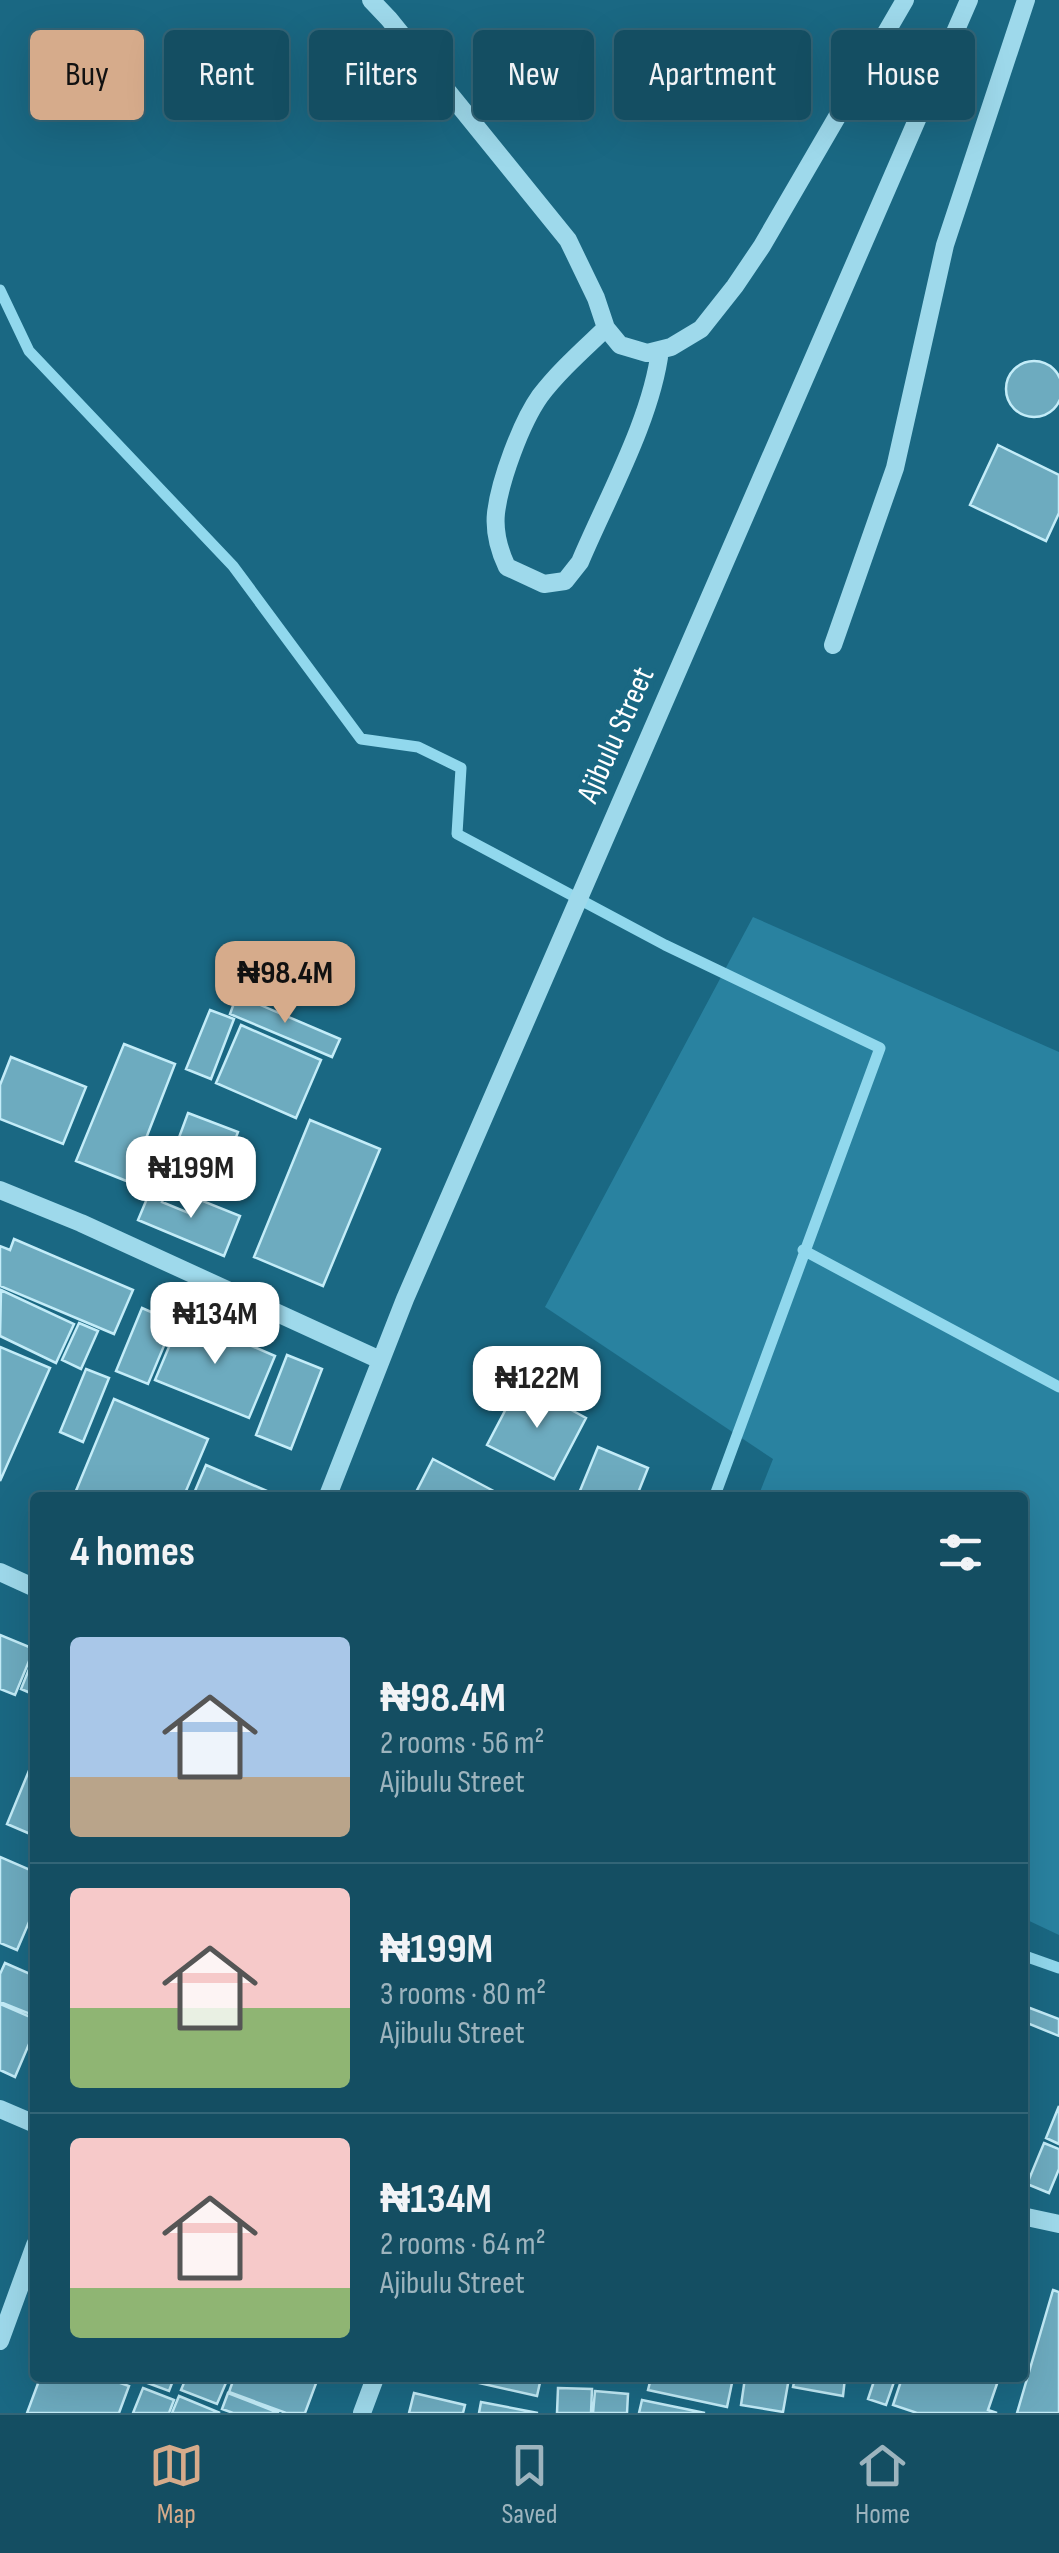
<!DOCTYPE html>
<html lang="en">
<head>
<meta charset="utf-8">
<style>
  body { margin:0; font-family:"Sofia Sans Condensed",sans-serif; background:#21586b; color:#f1f3f6; height:100vh; display:flex; flex-direction:column; font-size:38px; white-space:nowrap }
  * { box-sizing:border-box; margin:0 }
  p { font-size:32px; color:#9db4be }
  .icon { flex:none; width:55px; height:55px; fill:none; stroke:currentColor; stroke-width:2; stroke-linecap:round; stroke-linejoin:round }
  .map { position:relative; flex:1; overflow:hidden }
  .details { position:absolute; left:30px; top:1492px; width:998px; height:890px; display:flex; flex-direction:column; background:#144e62; border-radius:10px; box-shadow:0 10px 40px #0002,0 0 0 2px #336577 }
  .details>* { flex:none }
  .top-card { position:absolute; left:30px; top:30px; width:1000px; height:90px; display:flex; gap:20px }
  .price { position:absolute; translate:-50% -85px; padding:0 22px; border-radius:20px; background:#fff; color:#222; font-size:32px; line-height:65px; filter:drop-shadow(0 2px 5px #0008) }
  .price::after { content:''; position:absolute; left:50%; top:60px; width:30px; height:22px; margin-left:-15px; background:inherit; clip-path:polygon(0 0,100% 0,50% 100%) }
  .price.active { background:#d6ab8b; color:#111 }
  ul { padding:0; list-style:none }
  li { display:flex; align-items:center; gap:30px; height:250px; padding:0 40px }
  li+li { border-top:2px solid #336577 }
  li span { display:grid; place-items:center; flex:none; width:280px; height:200px; border-radius:10px; color:#555 }
  li>.icon { margin-inline-start:auto }
  span .icon { width:120px; height:120px; fill:#fffc; stroke-width:1 }
  li b { font-size:42px }
  h2 { display:flex; justify-content:space-between; align-items:center; height:120px; padding:0 40px; font-size:42px }
  .pill { padding:0 35px; border-radius:10px; background:#144e62; box-shadow:0 10px 40px #0002,0 0 0 2px #336577; font-size:35px; line-height:90px }
  .pill.active { background:#d6ab8b; color:#111 }
  .tab-bar { display:flex; justify-content:space-around; align-items:center; height:140px; border-top:2px solid #336577; background:#144e62; font-size:28px; color:#9db4be }
  .tab-bar a { display:grid; justify-items:center; gap:5px }
  .tab-bar .active { color:#d6ab8b }
  .map>svg:first-child { display:block }
  .green { fill:#2982a0 }
  .lines { fill:none; stroke-linecap:round; stroke-linejoin:round }
  .stream { stroke:#91d8ed; stroke-width:11 }
  .building { fill:#6dabbf; stroke:#c3ecf8; stroke-width:2.5 }
  .minor { stroke:#9ed9eb; stroke-width:18 }
  .labels { text-anchor:middle; dominant-baseline:central; stroke-width:10; stroke-linejoin:round; paint-order:stroke }
  .street-label { font-size:32px; fill:#fff; stroke:#1a6883 }
</style>
</head>
<body>
<div class="map">
<svg width="1059" height="2413" viewBox="0 0 1059 2413">
  <rect width="100%" height="100%" fill="#1a6883"/>
  <path class="green" d="M753 917 1059 1052V1935L1023 1918 1022 1498 758 1497 773 1459 545 1307Z"/>
  <g class="lines">
    <path class="stream" d="M0 290 29 351 233 566 361 739 418 747 461 768 457 834 665 945 880 1048 714 1498
      M803 1250 1059 1387
      M1022 1955 1059 1968"/>
  </g>
  <path class="building" d="M1006 389a28 28 0 1 1 56 0a28 28 0 1 1-56 0Z
    M998 445 1059 475V513L1046 541 970 505Z
    M237 995 340 1039 332 1057 230 1014Z
    M210 1010 234 1019 211 1079 186 1069Z
    M241 1025 321 1060 296 1118 216 1083Z
    M124 1044 175 1064 129 1182 76 1161Z
    M11 1057 86 1087 63 1144 0 1119V1085Z
    M188 1113 238 1132 217 1188 167 1170Z
    M310 1120 380 1149 323 1286 254 1257Z
    M154 1182 168 1188 162 1202 191 1214 198 1199 240 1216 224 1256 138 1220Z
    M14 1239 133 1290 114 1334 0 1286V1246L10 1250Z
    M1 1290 74 1324 56 1363 0 1336Z
    M142 1308 174 1322 148 1384 116 1371Z
    M182 1316 275 1356 249 1418 155 1380Z
    M79 1323 98 1331 81 1369 62 1360Z
    M0 1347 50 1368 0 1481Z
    M287 1355 322 1369 291 1449 256 1435Z
    M86 1369 109 1378 83 1442 60 1432Z
    M520 1382 586 1418 554 1479 487 1445Z
    M114 1399 208 1439 183 1498H73Z
    M598 1447 648 1468 636 1498H577Z
    M433 1459 507 1498H413Z
    M206 1465 274 1494 273 1498H192Z
    M0 1635 34 1649 15 1695 0 1689Z
    M35 1654V1695L21 1689Z
    M35 1756V1836L7 1824Z
    M0 1857 35 1872V1908L17 1950 0 1943Z
    M5 1963 35 1976V2016L0 2002V1974Z
    M0 2004 35 2019V2030L15 2077 0 2070Z
    M1022 2005 1059 2019V2036L1022 2021Z
    M1059 2106V2144L1046 2138Z
    M1044 2143 1059 2149V2169L1049 2193 1027 2184Z
    M1053 2290 1059 2292V2413H1017Z
    M40 2378H106L129 2386 119 2413H27Z
    M134 2378H174L169 2391Z
    M186 2378H228L217 2404 181 2390Z
    M234 2378H318L305 2413H286L229 2392Z
    M457 2378H541L537 2396Z
    M651 2378H733L727 2407 648 2390Z
    M745 2378H789L783 2412 741 2405Z
    M795 2378H845L843 2396 793 2387Z
    M875 2378 894 2382 886 2405 868 2399Z
    M902 2378H999L988 2410 997 2413H917L893 2405Z
    M143 2388 174 2400 169 2413H133Z
    M558 2388 592 2389 591 2413H557Z
    M595 2391 628 2394 627 2413H593Z
    M228 2393 279 2413H233L222 2409Z
    M414 2393 465 2405 463 2413H409Z
    M179 2396 220 2413H172Z
    M642 2400 705 2413H639Z
    M481 2402 538 2413H479Z"/>
  <g class="lines">
    <path class="minor" d="M371 0 389 19 568 240 596 298 606 328 620 345 647 353 671 347 701 329 735 286 762 246 905 0
      M606 328C583 350 559 371 540 396 521 423 500 480 496 513 494 532 499 550 507 567L544 584 565 581 580 562C607 498 652 418 660 350
      M833 645 895 468 945 245 1026 0
      M0 1190 81 1223 380 1360
      M327 1498 405 1299 969 0
      M0 1572 35 1588
      M0 2109 35 2124
      M1022 2216 1059 2224
      M0 2341 35 2245
      M362 2413 375 2378"/>
  </g>
  <g class="labels">
    <g class="street-label">
      <text transform="translate(616 735) rotate(-66)">Ajibulu Street</text>
    </g>
  </g>
</svg>
<b class="price active" style="left:285px;top:1026px">₦98.4M</b>
<b class="price" style="left:191px;top:1221px">₦199M</b>
<b class="price" style="left:215px;top:1367px">₦134M</b>
<b class="price" style="left:537px;top:1431px">₦122M</b>
<div class="top-card">
<a class="pill active">Buy</a>
<a class="pill">Rent</a>
<a class="pill">Filters</a>
<a class="pill">New</a>
<a class="pill">Apartment</a>
<a class="pill">House</a>
</div>
<section class="details">
<h2>4 homes<svg class="icon" aria-label="filters" viewBox="0 0 24 24"><path d="M4 7h16M4 17h16"/><circle cx="9" cy="7" r="2"/><circle cx="15" cy="17" r="2"/></svg></h2>
<ul>
<li><span style="background:linear-gradient(#a9c7e8 70%,#b9a48a 0)"><svg class="icon" aria-label="home" viewBox="0 0 24 24"><path d="M3 11l9-7 9 7M6 9v11h12V9"/></svg></span><div><b>₦98.4M</b><p>2 rooms · 56 m²</p><p>Ajibulu Street</p></div></li>
<li><span style="background:linear-gradient(#f6c9c9 60%,#8fb573 0)"><svg class="icon" aria-label="home" viewBox="0 0 24 24"><path d="M3 11l9-7 9 7M6 9v11h12V9"/></svg></span><div><b>₦199M</b><p>3 rooms · 80 m²</p><p>Ajibulu Street</p></div></li>
<li><span style="background:linear-gradient(#f6c9c9 75%,#8fb573 0)"><svg class="icon" aria-label="home" viewBox="0 0 24 24"><path d="M3 11l9-7 9 7M6 9v11h12V9"/></svg></span><div><b>₦134M</b><p>2 rooms · 64 m²</p><p>Ajibulu Street</p></div></li>
</ul>
</section>
</div>
<nav class="tab-bar">
<a class="active"><svg class="icon" aria-label="map" viewBox="0 0 24 24"><path d="M3 6l6-2 6 2 6-2v14l-6 2-6-2-6 2zM9 4v14M15 6v14"/></svg>Map</a>
<a><svg class="icon" aria-label="saved" viewBox="0 0 24 24"><path d="M7 4h10v16l-5-4-5 4z"/></svg>Saved</a>
<a><svg class="icon" aria-label="home" viewBox="0 0 24 24"><path d="M3 11l9-7 9 7M6 9v11h12V9"/></svg>Home</a>
</nav>
</body>
</html>
